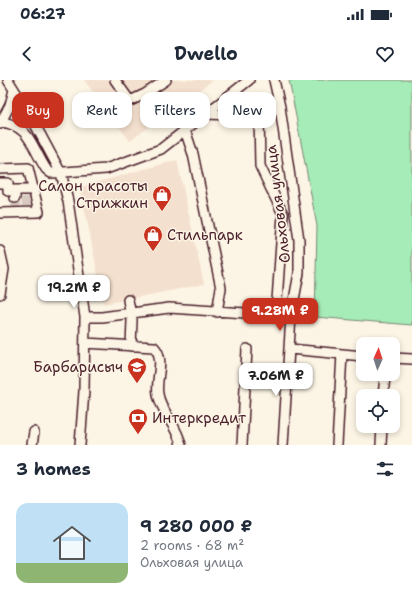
<!DOCTYPE html>
<html lang="en">
<head>
<meta charset="utf-8">
<style>
  body { margin:0; font-family:"Shantell Sans",sans-serif; background:#f6f6f7; color:#1f2937; height:100vh; display:flex; flex-direction:column; font-size:15px; white-space:nowrap }
  * { box-sizing:border-box; margin:0 }
  p { font-size:13px; color:#747a83 }
  .icon { flex:none; width:22px; height:22px; fill:none; stroke:currentColor; stroke-width:2; stroke-linecap:round; stroke-linejoin:round }
  .map { position:relative; height:365px; overflow:hidden }
  .panel { display:flex; flex-direction:column; background:#fff; flex:1 }
  .panel>* { flex:none }
  .guide { position:absolute; left:12px; top:12px; width:388px; height:36px; display:flex; gap:8px }
  .needle { width:26px; rotate:3deg }
  .tools { position:absolute; left:356px; top:257px; display:grid; gap:8px }
  .tools a { display:grid; place-items:center; width:44px; height:44px; border-radius:8px; background:#fff; box-shadow:0 2px 6px #0003; font-size:20px }
  .price { position:absolute; translate:-50% -34px; padding:0 9px; border-radius:8px; background:#fff; color:#222; font-size:13px; line-height:26px; filter:drop-shadow(0 1px 2px #0008) }
  .price::after { content:''; position:absolute; left:50%; top:24px; width:12px; height:9px; margin-left:-6px; background:inherit; clip-path:polygon(0 0,100% 0,50% 100%) }
  .price.active { background:#c8321e; color:#fff }
  ul { padding:0; list-style:none }
  li { display:flex; align-items:center; gap:12px; height:100px; padding:0 16px }
  li+li { border-top:1px solid #e0e1e3 }
  li span { display:grid; place-items:center; flex:none; width:112px; height:80px; border-radius:12px; color:#555 }
  li>.icon { margin-inline-start:auto }
  span .icon { width:48px; height:48px; fill:#fffc; stroke-width:1 }
  li b { font-size:17px }
  h2 { display:flex; justify-content:space-between; align-items:center; height:48px; padding:0 16px; font-size:17px }
  .pill { padding:0 14px; border-radius:12px; background:#fff; box-shadow:0 2px 6px #0003; font-size:14px; line-height:36px }
  .pill.active { background:#c8321e; color:#fff }
  .status { display:flex; justify-content:space-between; align-items:center; height:28px; padding:0 20px; background:#fff; direction:ltr }
  .status svg { height:11px; fill:currentColor }
  header { display:flex; justify-content:space-between; align-items:center; height:52px; padding:0 16px; background:#fff; font-size:18px; font-weight:700 }
  .map>svg:first-child { display:block }
  .built { fill:#f4e0ce }
  .green { fill:#a6ecb8; stroke:#788672 }
  .lines { fill:none; stroke-linecap:round; stroke-linejoin:round }
  .minor-tunnel { stroke:#d8cac0; stroke-width:9; stroke-dasharray:9 4.5; stroke-linecap:butt }
  .minor-casing { stroke:#4a1f2b; stroke-width:12 }
  .minor { stroke:#fcf5e5; stroke-width:9 }
  .labels { text-anchor:middle; dominant-baseline:central; stroke-width:3; stroke-linejoin:round; paint-order:stroke }
  .poi-label { font-size:15px; fill:#4a1f2b; stroke:#fcf5e5; text-anchor:end }
  .street-label { font-size:15px; fill:#4a1f2b; stroke:#fcf5e5 }
</style>
</head>
<body>
<div class="status"><b>06:27</b><svg viewBox="0 0 49 12"><path d="M0 12V9h3v3zM5 12V6h3v6zM10 12V3h3v9zM15 12V0h3v12zM26 1h20v11H26zM47 4h2v5h-2z"/></svg></div>
<header><svg class="icon" aria-label="back" viewBox="0 0 24 24"><path d="M15 5l-7 7 7 7"/></svg>Dwello<svg class="icon" aria-label="heart" viewBox="0 0 24 24"><path d="M12 20l-8-8c-3-5 5-10 8-4 3-6 11-1 8 4z"/></svg></header>
<div class="map">
<svg width="412" height="365" viewBox="0 0 412 365">
  <rect width="100%" height="100%" fill="#fcf5e5"/>
  <filter id="ink" filterUnits="userSpaceOnUse"><feTurbulence type="fractalNoise" baseFrequency=".025" numOctaves="2"/><feDisplacementMap in="SourceGraphic" scale="8" xChannelSelector="R" yChannelSelector="G"/><feConvolveMatrix kernelMatrix="1 2 1 2 8 2 1 2 1" color-interpolation-filters="sRGB"/></filter>
  <g filter="url(#ink)">
    <path class="built" d="M84 0H213L130 61Z
      M177 80 204 204 104 224 80 107Z"/>
    <path class="green" d="M289 0H412V245L315 237 317 146Z"/>
    <g class="lines">
      <path class="minor-tunnel" d="M26 117V127
        M15 118 16 127"/>
      <g class="minor-casing">
        <path id="minor" d="M8 0 30 35 61 93 68 121 85 237 84 311 80 365
          M115 0 130 21 145 14 166 0
          M274 0 280 27 299 160V193L291 236 283 365
          M206 34 259 36
          M1 42C30 45 32 68 46 89L51 93 106 89 161 69 249 0
          M0 44 10 25 14 10
          M185 50 193 74 221 208 217 232
          M0 89 28 88 39 132 0 133
          M0 103H8V111L15 110V118
          M15 110H34
          M0 171 4 189 0 214
          M128 220 132 240 131 266
          M276 235 283 134 260 86 259 36 280 27
          M85 237H102L169 228 291 236
          M85 263 154 267C166 279 155 299 158 314 160 330 178 347 181 365
          M290 269 363 276
          M393 278 412 279
          M381 294 385 297 383 316
          M32 365 34 352
          M242 365 247 269
          M337 365 342 274
          M381 365 382 346"/>
      </g>
      <use href="#minor" class="minor"/>
    </g>
  </g>
  <defs>
    <g id="shop-pin" transform="scale(1)"><path d="M0 17L-7.5 6A9.5 9.5 0 1 1 7.5 6Z" fill="#c8321e" stroke="#fcf5e5"/><path d="M-5-2.5h2.3a2.7 3.5 0 0 1 5.4 0H5L5.5 6h-11ZM-1.5-2.5h3a1.5 2.3 0 0 0-3 0Z" fill="#fff"/></g>
    <g id="school-pin" transform="scale(1)"><path d="M0 17L-7.5 6A9.5 9.5 0 1 1 7.5 6Z" fill="#c8321e" stroke="#fcf5e5"/><path d="M0-5L7-2L0 1L-7-2ZM-4 1L0 2.5L4 1V4Q0 6-4 4Z" fill="#fff"/></g>
    <g id="bank-pin" transform="scale(1)"><path d="M0 17L-7.5 6A9.5 9.5 0 1 1 7.5 6Z" fill="#c8321e" stroke="#fcf5e5"/><path d="M-6-4H6V4H-6ZM0-2.3a2.3 2.3 0 1 0 0 4.6a2.3 2.3 0 1 0 0-4.6Z" fill="#fff"/></g>
  </defs>
  <g fill-rule="evenodd">
    <use href="#shop-pin" x="162" y="115"/>
    <use href="#shop-pin" x="153" y="155"/>
    <use href="#school-pin" x="137" y="287"/>
    <use href="#bank-pin" x="138" y="338"/>
  </g>
  <g class="labels">
    <g class="poi-label">
      <text x="148" y="106">Салон красоты<tspan x="148" dy="17">Стрижкин</tspan></text>
      <text x="167" y="155" text-anchor="start">Стильпарк</text>
      <text x="123" y="287">Барбарисыч</text>
      <text x="152" y="338" text-anchor="start">Интеркредит</text>
    </g>
    <g class="street-label">
      <text transform="translate(278 124) rotate(-97)">Ольховая улица</text>
    </g>
  </g>
</svg>
<div class="tools">
<a><svg class="needle" viewBox="-14 -14 28 28"><path d="M0-13l5 13h-10z" fill="#e53935"/><path d="M0 13l5-13h-10z" fill="#747a83"/></svg></a>
<a><svg class="icon" aria-label="locate" viewBox="0 0 24 24"><circle cx="12" cy="12" r="6"/><path d="M12 2v4M12 18v4M2 12h4M18 12h4"/></svg></a>
</div>
<b class="price" style="left:74px;top:229px">19.2M ₽</b>
<b class="price active" style="left:280px;top:252px">9.28M ₽</b>
<b class="price" style="left:276px;top:317px">7.06M ₽</b>
<div class="guide">
<a class="pill active">Buy</a>
<a class="pill">Rent</a>
<a class="pill">Filters</a>
<a class="pill">New</a>
</div>
</div>
<section class="panel">
<h2>3 homes<svg class="icon" aria-label="filters" viewBox="0 0 24 24"><path d="M4 7h16M4 17h16"/><circle cx="9" cy="7" r="2"/><circle cx="15" cy="17" r="2"/></svg></h2>
<ul>
<li><span style="background:linear-gradient(#bfe0f5 75%,#8fb573 0)"><svg class="icon" aria-label="home" viewBox="0 0 24 24"><path d="M3 11l9-7 9 7M6 9v11h12V9"/></svg></span><div><b>9 280 000 ₽</b><p>2 rooms · 68 m²</p><p>Ольховая улица</p></div></li>
</ul>
</section>
</body>
</html>
